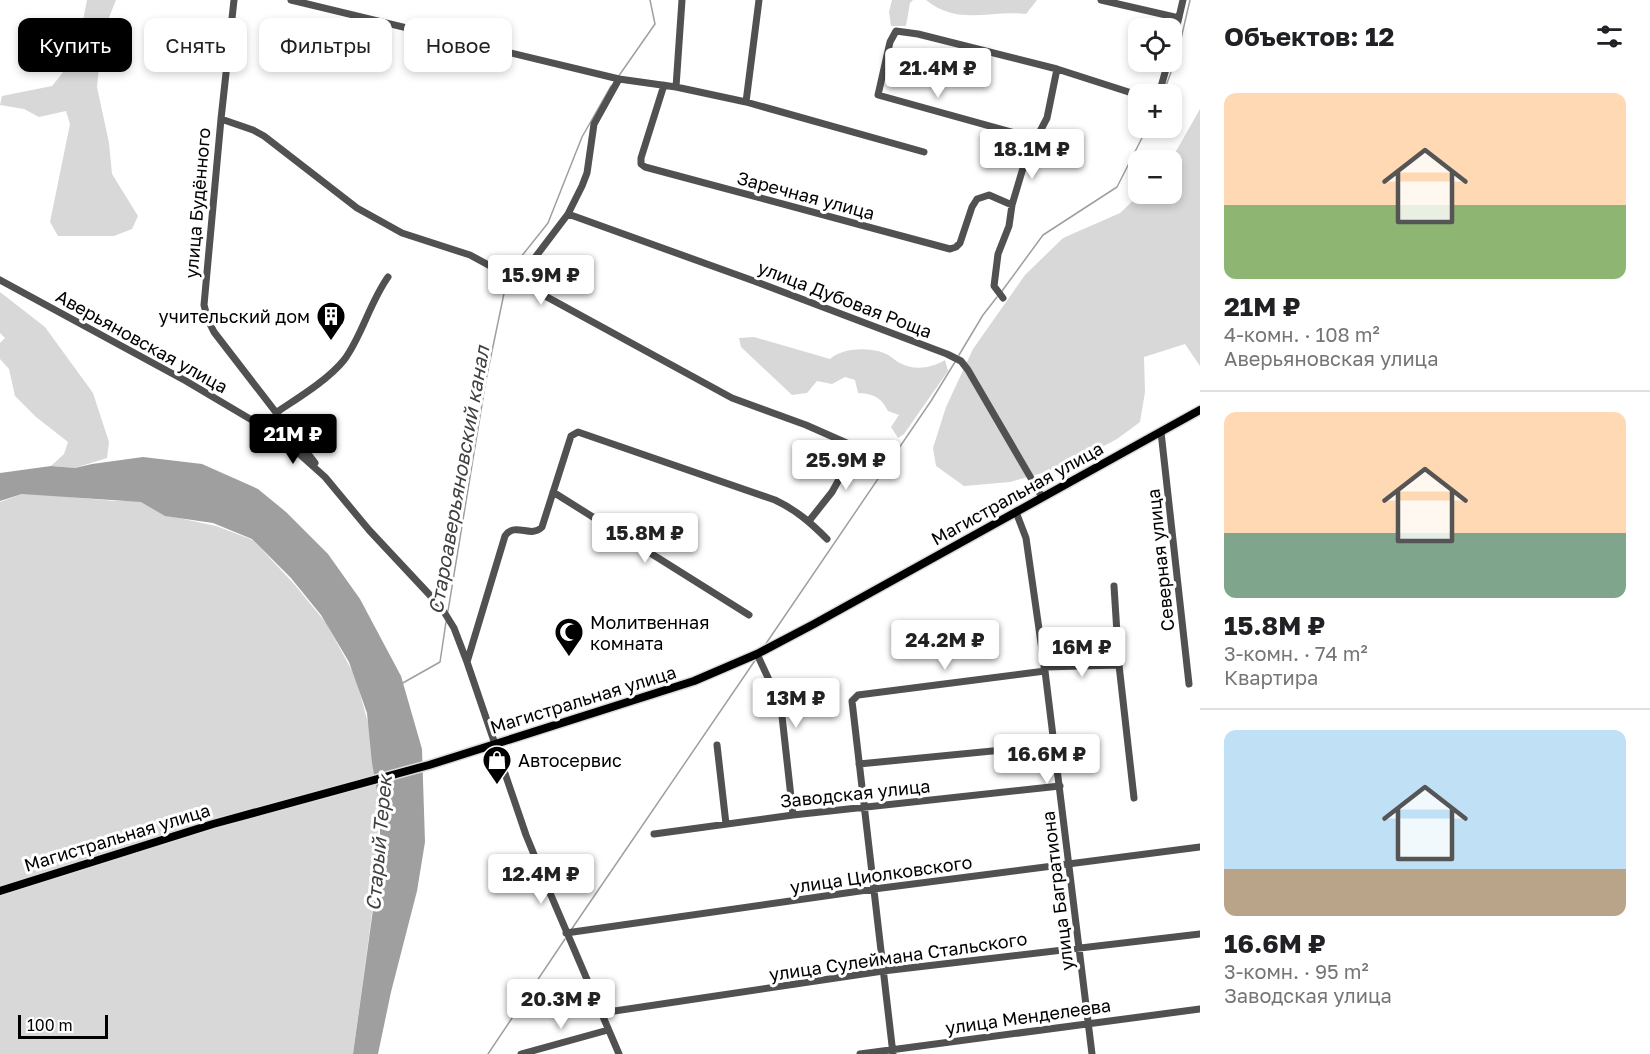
<!DOCTYPE html>
<html lang="ru">
<head>
<meta charset="utf-8">
<style>
  body { margin:0; font-family:"Golos Text",sans-serif; background:#f2f2f2; color:#202124; height:100vh; display:flex; flex-direction:column; font-size:22px; white-space:nowrap }
  * { box-sizing:border-box; margin:0 }
  p { font-size:20px; color:#757577 }
  .icon { flex:none; width:33px; height:33px; fill:none; stroke:currentColor; stroke-width:2; stroke-linecap:round; stroke-linejoin:round }
  .map { position:relative; flex:1; overflow:hidden }
  .panel { display:flex; flex-direction:column; background:#fff; width:450px }
  .panel>* { flex:none }
  .top-card { position:absolute; left:18px; top:18px; width:570px; height:54px; display:flex; gap:12px }
  .fabs { position:absolute; left:1128px; top:18px; display:grid; gap:12px }
  .fabs a { display:grid; place-items:center; width:54px; height:54px; border-radius:12px; background:#fff; box-shadow:0 3px 9px #0003; font-size:30px }
  .scale { position:absolute; left:18px; bottom:15px; width:90px; box-sizing:border-box; padding-left:6px; border:3px solid #000; border-top:0; font-size:16px; line-height:21px; white-space:nowrap; color:#000; -webkit-text-stroke:4px #fff; paint-order:stroke }
  .price { position:absolute; translate:-50% -51px; padding:0 14px; border-radius:6px; background:#fff; color:#222; font-size:20px; line-height:39px; filter:drop-shadow(0 2px 3px #0008) }
  .price::after { content:''; position:absolute; left:50%; top:36px; width:18px; height:14px; margin-left:-9px; background:inherit; clip-path:polygon(0 0,100% 0,50% 100%) }
  .price.on { background:#000; color:#fff }
  ul { padding:0; list-style:none }
  li { display:grid; align-content:center; gap:12px; height:318px; padding:0 24px }
  li+li { border-top:2px solid #e0e0e0 }
  li span { display:grid; place-items:center; height:186px; border-radius:12px; color:#555 }
  li>.icon { margin-inline-start:auto }
  span .icon { width:108px; height:108px; fill:#fffc; stroke-width:1 }
  li b { font-size:26px }
  h2 { display:flex; justify-content:space-between; align-items:center; height:72px; padding:0 24px; font-size:26px }
  .chip { padding:0 21px; border-radius:12px; background:#fff; box-shadow:0 3px 9px #0003; font-size:21px; line-height:54px }
  .chip.on { background:#000; color:#fff }
  main { display:flex; flex:1; min-height:0 }
  .map>svg:first-child { display:block }
  .green { fill:#d8d8d8 }
  .water { fill:#9f9f9f }
  .lines { fill:none; stroke-linecap:round; stroke-linejoin:round }
  .stream { stroke:#9f9f9f; stroke-width:1.5 }
  .major-casing { stroke:#dbdbdb; stroke-width:11 }
  .minor { stroke:#515151; stroke-width:7 }
  .major { stroke:#000; stroke-width:8 }
  .labels { text-anchor:middle; dominant-baseline:central; stroke-width:6; stroke-linejoin:round; paint-order:stroke }
  .street-label { font-size:18px; fill:#000; stroke:#fff }
  .poi-label { font-size:18px; fill:#000; stroke:#fff; text-anchor:start }
  .water-label { font-size:20px; font-style:italic; fill:#404040; stroke:#fff }
</style>
</head>
<body>
<main>
<div class="map">
<svg width="1200" height="1054" viewBox="0 0 1200 1054">
  <rect width="100%" height="100%" fill="#fff"/>
  <path class="green" d="M87 0H116L102 35 97 87 109 143 112 174 138 216 132 229 114 236H58L50 222 70 124 66 111 39 117 24 109 0 105 2 96 52 86 76 56Z
    M892 0H913L910 3 906 26H891L889 12Z
    M926 0H1037L1026 14C989 10 958 26 926 0Z
    M1200 109V366L1185 344 1144 357 1145 392 1140 422 1117 439 1064 467 1010 482 964 486 936 466 933 448 946 407 973 349 1025 275 1063 238 1120 213 1140 194H1172L1171 160Z
    M0 292 45 327 93 393 109 442 107 458 75 468 51 466 64 454 68 442 36 417 15 396 9 369 0 359V343L5 338 0 333Z
    M754 337 830 359C843 348 867 347 884 353 890 355 894 360 900 363 914 371 932 368 945 360L948 371 904 434 898 438 891 427 899 415 888 411C881 397 874 394 858 393L855 380 845 377 832 384 817 381 807 393 792 395 741 347 739 338Z
    M25 493 115 501H141L165 515 216 526 253 540 295 585 326 623 355 676 372 737 379 804 376 884 353 1054H0V502Z"/>
  <path class="water" d="M143 457 202 464 258 489 286 512 328 554 360 599 401 676 422 749 425 842 417 891 391 992 378 1054H353L376 888 380 853V807L372 763 367 713 349 662 321 615 291 578 252 539 213 523 165 516 141 502 22 494 0 501V473L51 466 75 468 92 464Z"/>
  <g class="lines">
    <path class="stream" d="M618 77 655 24 650 0
      M1163 94 1177 56 1190 0
      M509 272 548 223 582 137 611 86
      M1002 291 1043 235 1117 187 1147 128
      M959 355 983 315 997 297
      M448 611 486 380 507 279
      M765 645 931 401 955 362
      M401 684 440 662 446 622
      M571 930 756 659
      M488 1054 565 939"/>
    <g class="major-casing">
      <path id="major" d="M0 891 213 824 429 765 694 681 757 654 814 624 1200 410"/>
    </g>
    <path class="minor" d="M234 0 221 119 204 305 208 320 214 332 315 463
      M291 0 619 79 676 87 746 102 924 152
      M1101 0 1179 18
      M1172 47 1183 0
      M664 85 641 158V164L645 167 950 249 956 247 960 243 972 207 977 199 989 195 1012 205
      M676 87 682 0
      M1159 94 1168 62
      M746 102 759 0
      M1172 102 1173 103
      M221 119 253 130 264 136 357 208 402 233 470 255 732 398 806 425 849 444 880 461
      M1036 139 878 95 890 42 896 31 918 34 1057 69 1138 95
      M568 214 754 281 947 354 961 361 968 370 1042 497
      M0 280 186 381 267 429 287 443 325 477 369 530 441 607 454 628 467 662 526 835 544 879 619 1054
      M518 280 568 214 582 186 587 173 594 124 619 79
      M1003 298 994 286 998 254 1009 226 1012 205 1026 158 1047 118 1057 69
      M277 412C298 398 328 380 344 360 361 338 370 302 388 277
      M1161 432 1189 684
      M553 492 749 615
      M1016 512 1026 538 1045 671 1092 1054
      M809 521 832 492 842 474 849 444
      M1114 586 1119 665 1134 798
      M757 654 770 682 782 716 793 815
      M467 662 505 536C515 521 531 539 542 527L571 436 578 432 775 500C796 510 810 522 827 539
      M1044 667 1119 665
      M717 745 726 824
      M859 764 1054 745
      M654 834 793 815 1060 786
      M566 933 874 889 1200 847
      M601 1013 883 971 1200 934
      M521 1054 608 1030
      M860 1054 1200 1009
      M893 1054 852 701 858 695 1045 671"/>
    <use href="#major" class="major"/>
  </g>
  <defs>
    <g id="building-pin" transform="scale(1.5)"><path d="M0 17L-7.5 6A9.5 9.5 0 1 1 7.5 6Z" fill="#000" stroke="#fff"/><path d="M-4-6H4V6H1V3H-1V6H-4ZM-2.5-4.3h1.7v1.8h-1.7ZM.8-4.3h1.7v1.8H.8ZM-2.5-1h1.7V.8h-1.7ZM.8-1h1.7V.8H.8Z" fill="#fff"/></g>
    <g id="mosque-pin" transform="scale(1.5)"><path d="M0 17L-7.5 6A9.5 9.5 0 1 1 7.5 6Z" fill="#000" stroke="#fff"/><path d="M3.5-4.9A6 6 0 1 0 3.5 4.9A5 5 0 1 1 3.5-4.9Z" fill="#fff"/></g>
    <g id="shop-pin" transform="scale(1.5)"><path d="M0 17L-7.5 6A9.5 9.5 0 1 1 7.5 6Z" fill="#000" stroke="#fff"/><path d="M-5-2.5h2.3a2.7 3.5 0 0 1 5.4 0H5L5.5 6h-11ZM-1.5-2.5h3a1.5 2.3 0 0 0-3 0Z" fill="#fff"/></g>
  </defs>
  <g fill-rule="evenodd">
    <use href="#building-pin" x="331" y="316"/>
    <use href="#mosque-pin" x="569" y="632"/>
    <use href="#shop-pin" x="497" y="760"/>
  </g>
  <g class="labels">
    <g class="street-label">
      <text transform="translate(806 195) rotate(15)">Заречная улица</text>
      <text transform="translate(197 203) rotate(-85)">улица Будённого</text>
      <text transform="translate(845 299) rotate(21)">улица Дубовая Роща</text>
      <text transform="translate(142 341) rotate(29)">Аверьяновская улица</text>
      <text transform="translate(1017 493) rotate(-29)">Магистральная улица</text>
      <text transform="translate(1160 560) rotate(-96)">Северная улица</text>
      <text transform="translate(583 699) rotate(-17)">Магистральная улица</text>
      <text transform="translate(855 793) rotate(-6)">Заводская улица</text>
      <text transform="translate(117 837) rotate(-17)">Магистральная улица</text>
      <text transform="translate(881 874) rotate(-8)">улица Циолковского</text>
      <text transform="translate(1057 891) rotate(-97)">улица Багратиона</text>
      <text transform="translate(898 956) rotate(-8)">улица Сулеймана Стальского</text>
      <text transform="translate(1028 1016) rotate(-8)">улица Менделеева</text>
    </g>
    <g class="poi-label">
      <text x="310" y="316" text-anchor="end">учительский дом</text>
      <text x="590" y="622">Молитвенная<tspan x="590" dy="21">комната</tspan></text>
      <text x="518" y="760">Автосервис</text>
    </g>
    <g class="water-label">
      <text transform="translate(458 480) rotate(-80)">Староаверьяновский канал</text>
      <text transform="translate(378 843) rotate(-85)">Старый Терек</text>
    </g>
  </g>
</svg>
<div class="fabs">
<a><svg class="icon" aria-label="locate" viewBox="0 0 24 24"><circle cx="12" cy="12" r="6"/><path d="M12 2v4M12 18v4M2 12h4M18 12h4"/></svg></a>
<a>+</a>
<a>−</a>
</div>
<div class="scale">100 m</div>
<b class="price" style="left:938px;top:99px">21.4M ₽</b>
<b class="price" style="left:1032px;top:180px">18.1M ₽</b>
<b class="price" style="left:541px;top:306px">15.9M ₽</b>
<b class="price on" style="left:293px;top:465px">21M ₽</b>
<b class="price" style="left:846px;top:491px">25.9M ₽</b>
<b class="price" style="left:645px;top:564px">15.8M ₽</b>
<b class="price" style="left:945px;top:671px">24.2M ₽</b>
<b class="price" style="left:1082px;top:678px">16M ₽</b>
<b class="price" style="left:796px;top:729px">13M ₽</b>
<b class="price" style="left:1047px;top:785px">16.6M ₽</b>
<b class="price" style="left:541px;top:905px">12.4M ₽</b>
<b class="price" style="left:561px;top:1030px">20.3M ₽</b>
<div class="top-card">
<a class="chip on">Купить</a>
<a class="chip">Снять</a>
<a class="chip">Фильтры</a>
<a class="chip">Новое</a>
</div>
</div>
<section class="panel">
<h2>Объектов: 12<svg class="icon" aria-label="filters" viewBox="0 0 24 24"><path d="M4 7h16M4 17h16"/><circle cx="9" cy="7" r="2"/><circle cx="15" cy="17" r="2"/></svg></h2>
<ul>
<li><span style="background:linear-gradient(#ffd9b3 60%,#8fb573 0)"><svg class="icon" aria-label="home" viewBox="0 0 24 24"><path d="M3 11l9-7 9 7M6 9v11h12V9"/></svg></span><div><b>21M ₽</b><p>4-комн. · 108 m²</p><p>Аверьяновская улица</p></div></li>
<li><span style="background:linear-gradient(#ffd9b3 65%,#7fa58c 0)"><svg class="icon" aria-label="home" viewBox="0 0 24 24"><path d="M3 11l9-7 9 7M6 9v11h12V9"/></svg></span><div><b>15.8M ₽</b><p>3-комн. · 74 m²</p><p>Квартира</p></div></li>
<li><span style="background:linear-gradient(#bfe0f5 75%,#b9a48a 0)"><svg class="icon" aria-label="home" viewBox="0 0 24 24"><path d="M3 11l9-7 9 7M6 9v11h12V9"/></svg></span><div><b>16.6M ₽</b><p>3-комн. · 95 m²</p><p>Заводская улица</p></div></li>
</ul>
</section>
</main>
</body>
</html>
